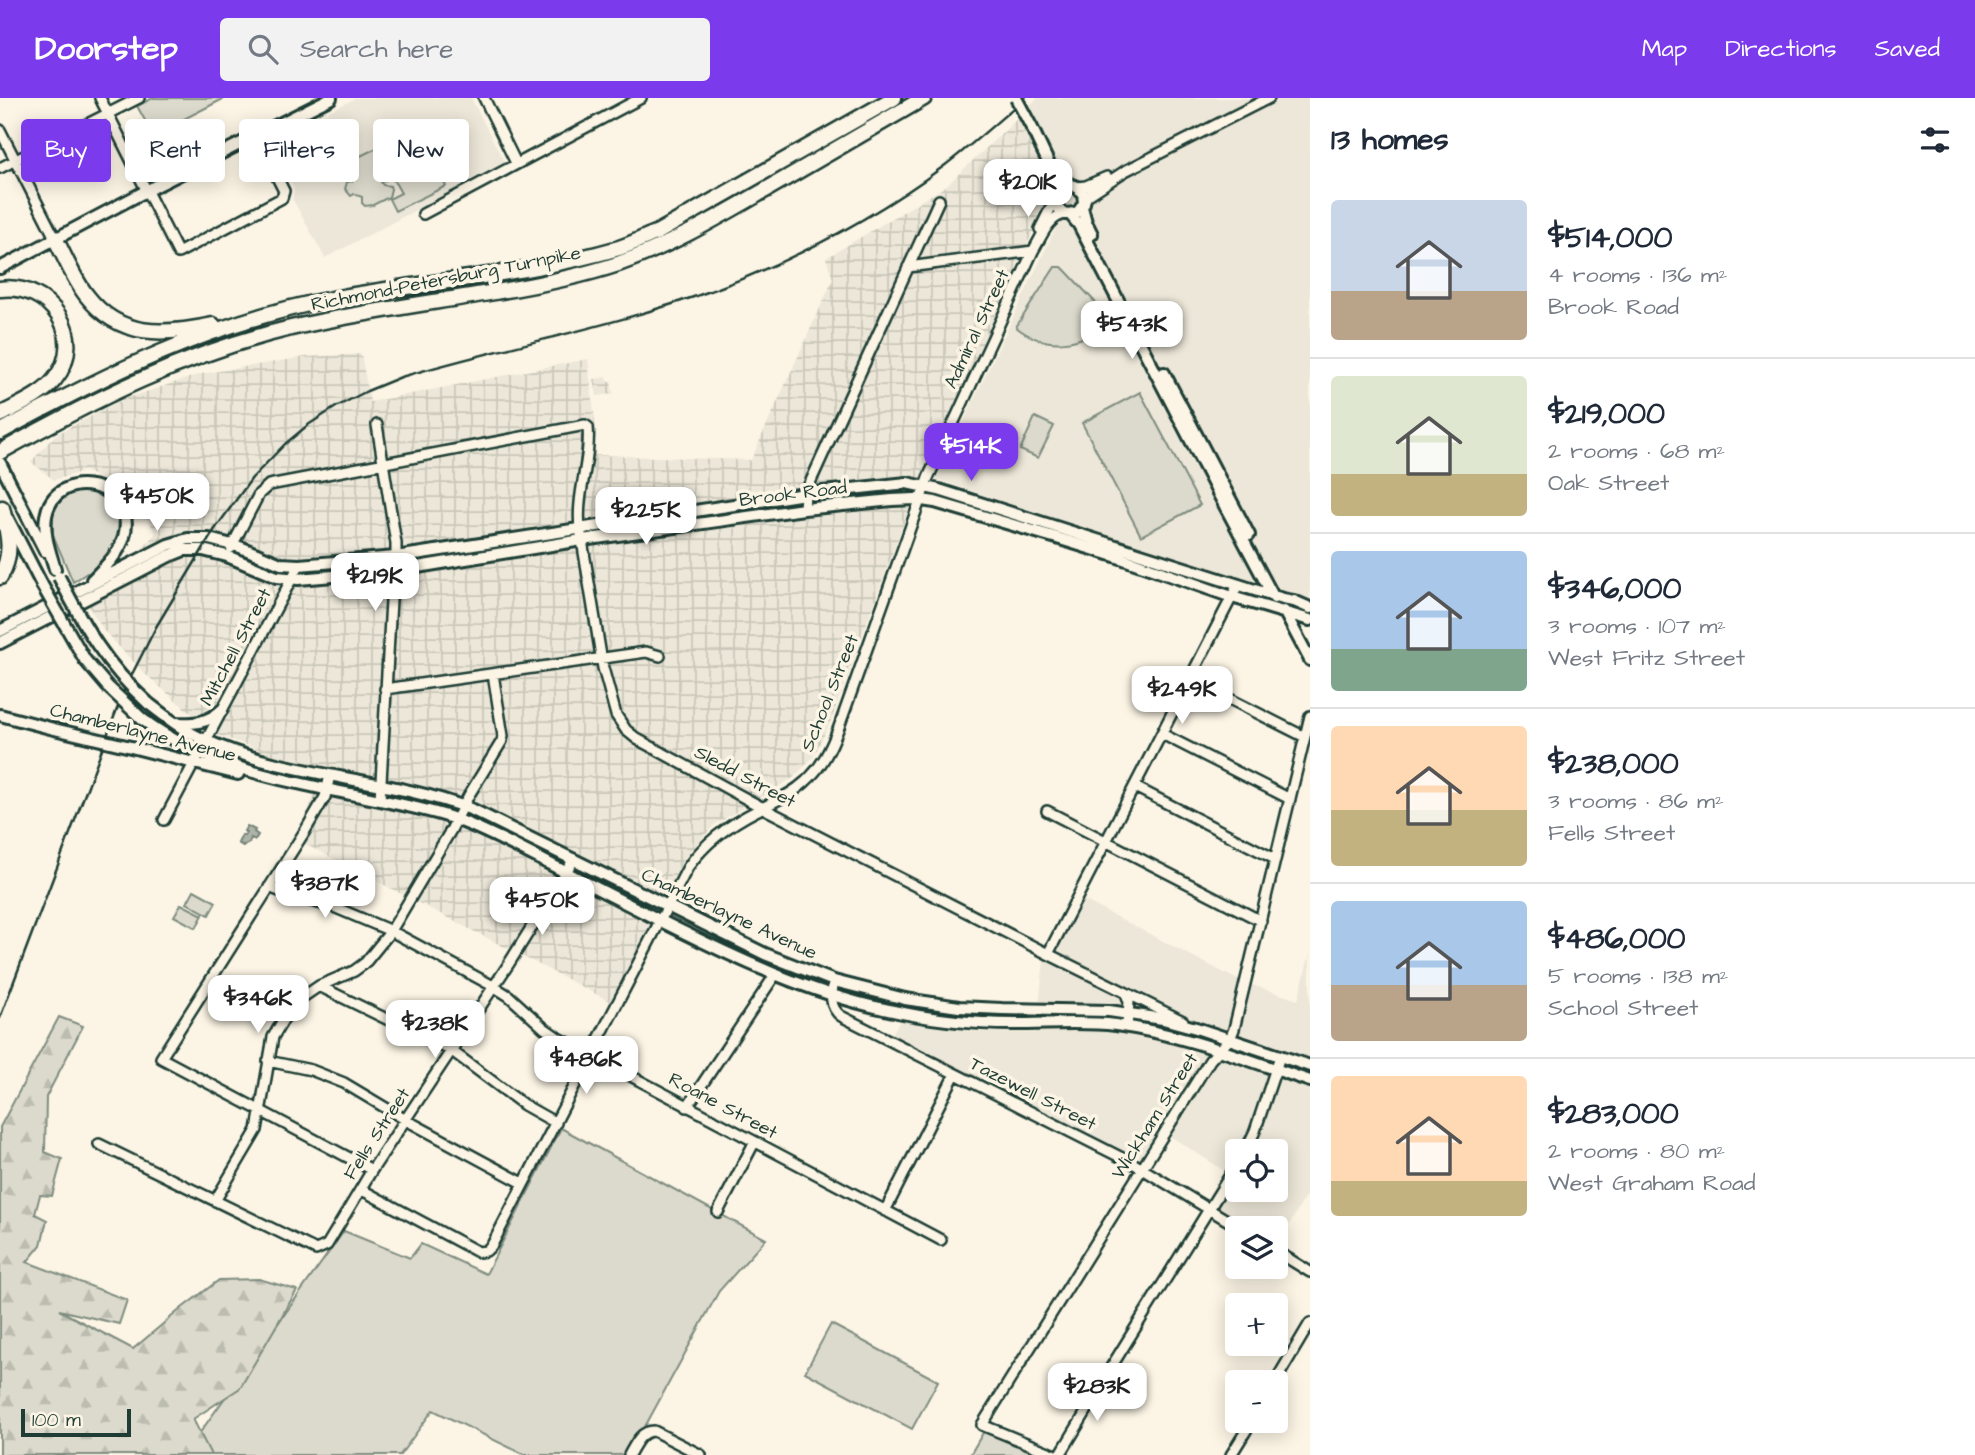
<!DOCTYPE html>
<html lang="en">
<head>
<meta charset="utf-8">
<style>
  body { margin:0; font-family:"Architects Daughter",sans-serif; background:#f2f2f3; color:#1f2937; height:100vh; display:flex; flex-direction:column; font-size:26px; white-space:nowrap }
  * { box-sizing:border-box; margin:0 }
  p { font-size:23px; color:#747a83 }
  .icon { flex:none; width:38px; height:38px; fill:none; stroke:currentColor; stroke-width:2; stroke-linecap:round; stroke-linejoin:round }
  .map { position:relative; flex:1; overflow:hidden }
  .side { display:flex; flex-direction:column; background:#fff; width:665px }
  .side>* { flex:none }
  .top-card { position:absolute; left:21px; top:21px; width:665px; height:63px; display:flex; gap:14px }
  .tools { position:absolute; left:1225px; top:1041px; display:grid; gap:14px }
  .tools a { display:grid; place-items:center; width:63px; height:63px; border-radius:7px; background:#fff; box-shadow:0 4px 18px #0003; font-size:35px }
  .scale { position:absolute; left:21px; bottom:18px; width:110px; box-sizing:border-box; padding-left:7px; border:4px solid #1f3d34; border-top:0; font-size:19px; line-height:24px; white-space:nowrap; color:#1f3d34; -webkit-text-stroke:5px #fcf5e5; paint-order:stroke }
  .price { position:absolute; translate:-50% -60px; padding:0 16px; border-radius:14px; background:#fff; color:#222; font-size:23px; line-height:46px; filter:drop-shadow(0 2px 4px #0008) }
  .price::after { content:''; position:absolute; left:50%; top:42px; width:21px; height:16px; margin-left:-10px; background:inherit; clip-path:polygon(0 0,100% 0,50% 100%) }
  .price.active { background:#7c3aed; color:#fff }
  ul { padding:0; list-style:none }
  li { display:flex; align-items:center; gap:21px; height:175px; padding:0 21px }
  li+li { border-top:2px solid #e0e1e3 }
  li span { display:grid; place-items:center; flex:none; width:196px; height:140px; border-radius:7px; color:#555 }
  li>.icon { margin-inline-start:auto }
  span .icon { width:84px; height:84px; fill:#fffc; stroke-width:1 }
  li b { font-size:30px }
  h2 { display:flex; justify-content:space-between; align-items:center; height:84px; padding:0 21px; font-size:30px }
  .tag { padding:0 24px; border-radius:7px; background:#fff; box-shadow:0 4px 18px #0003; font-size:24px; line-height:63px }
  .tag.active { background:#7c3aed; color:#fff }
  header { display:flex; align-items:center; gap:42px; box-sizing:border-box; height:98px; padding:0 35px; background:#7c3aed; color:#fff }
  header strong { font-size:33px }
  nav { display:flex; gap:38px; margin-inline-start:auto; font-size:24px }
  .search { width:490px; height:63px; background:#f2f2f3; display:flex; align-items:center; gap:18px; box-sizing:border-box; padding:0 24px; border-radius:7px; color:#747a83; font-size:26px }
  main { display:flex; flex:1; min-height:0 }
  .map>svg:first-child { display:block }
  .built { fill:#ece7d8; fill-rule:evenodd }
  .industrial { fill:url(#industrial-grid) }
  .green { fill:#dcdacc; stroke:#7e8c80; stroke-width:2 }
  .forest { fill:url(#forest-firs); stroke:#7e8c80; stroke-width:2 }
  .water { fill:url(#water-waves); stroke:#758479; stroke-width:2 }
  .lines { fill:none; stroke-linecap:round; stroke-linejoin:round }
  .minor-casing { stroke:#1f3d34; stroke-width:14 }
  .major-casing { stroke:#1f3d34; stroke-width:16 }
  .highway-casing { stroke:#1f3d34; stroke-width:19 }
  .minor { stroke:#fcf5e5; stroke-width:9 }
  .major { stroke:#fcf5e5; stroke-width:10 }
  .highway { stroke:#fcf5e5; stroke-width:14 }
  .rail { stroke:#1f3d34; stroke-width:2.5 }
  .major-bridge-casing { stroke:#1f3d34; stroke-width:16; stroke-linecap:butt }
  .major-bridge { stroke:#fcf5e5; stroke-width:10 }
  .labels { text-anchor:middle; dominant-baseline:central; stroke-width:7; stroke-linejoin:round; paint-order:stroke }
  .street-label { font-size:19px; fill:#1f3d34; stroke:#fcf5e5 }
</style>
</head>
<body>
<header>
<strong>Doorstep</strong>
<div class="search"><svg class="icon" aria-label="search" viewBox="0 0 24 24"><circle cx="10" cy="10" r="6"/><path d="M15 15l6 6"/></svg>Search here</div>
<nav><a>Map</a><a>Directions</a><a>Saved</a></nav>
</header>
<main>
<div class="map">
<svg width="1310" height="1357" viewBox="0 0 1310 1357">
  <defs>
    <pattern id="industrial-grid" width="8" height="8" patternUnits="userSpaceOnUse" patternTransform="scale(1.75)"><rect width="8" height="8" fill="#ece7d8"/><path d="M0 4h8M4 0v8" fill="none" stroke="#cac7ba"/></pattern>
    <pattern id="forest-firs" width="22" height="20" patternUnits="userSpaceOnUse" patternTransform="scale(1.75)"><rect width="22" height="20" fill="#dcdacc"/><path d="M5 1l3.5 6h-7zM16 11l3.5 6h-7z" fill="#bcbcb0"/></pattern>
    <pattern id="water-waves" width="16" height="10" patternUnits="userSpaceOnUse" patternTransform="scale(1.75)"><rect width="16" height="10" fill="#aeb3a7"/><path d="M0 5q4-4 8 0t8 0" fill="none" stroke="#8d9389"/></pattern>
  </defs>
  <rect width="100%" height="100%" fill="#fcf5e5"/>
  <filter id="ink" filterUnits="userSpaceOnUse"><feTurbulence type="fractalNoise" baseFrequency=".0143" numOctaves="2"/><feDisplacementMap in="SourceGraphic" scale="14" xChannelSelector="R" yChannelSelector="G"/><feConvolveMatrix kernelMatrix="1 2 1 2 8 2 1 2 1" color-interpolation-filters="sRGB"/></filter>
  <g filter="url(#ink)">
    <path class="built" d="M356 0H471L505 65 325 160 293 102 294 90 270 42Z
      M1038 0H1310V507L936 381 1069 102 1060 71 1030 7Z
      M1076 798 1240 883 1298 902 1310 855V1090L1279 1145 1276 1143V1130H1253L1215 1110 1234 1079 1170 1038 1149 1070 892 936 900 923 977 934 1036 935 1044 862ZM1237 1054H1276V1092H1237Z"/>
    <path class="industrial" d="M1018 20 1052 91 909 410 830 625 813 659 793 680 714 727 683 762 611 904 295 741 327 670 274 657 215 636 144 575 104 533 89 509 156 435 137 403 85 373 54 382 31 364 55 337 124 301 201 276 305 259 361 256 370 304 588 261 596 333 594 357 751 362 833 181 826 160 946 88Z
      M607 279 608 284H611L613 296 597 298 594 281Z"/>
    <path class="green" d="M153 0H225L153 37 137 8Z
      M393 42 409 76 434 64 446 88 395 113 389 101 401 95 392 79 381 84 383 87 390 88 391 91 389 99 373 107 365 108 362 105V99L354 96 351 98 345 91 347 84 352 83 348 78V75L357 72 352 62Z
      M1055 169H1062L1066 173 1111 221C1084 248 1046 253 1016 229Z
      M1140 294 1200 407 1141 438 1082 325Z
      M1035 319 1054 328 1038 360 1020 352Z
      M88 391C93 393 99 394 104 397 110 400 115 407 118 414 127 441 107 460 89 477L87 475 73 484 53 437V419L51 418C60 399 67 395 88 391Z
      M194 792 216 804 209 817 187 805Z
      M181 806 203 817 196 830 174 818Z
      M561 1030 766 1141 719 1193 647 1325 624 1357H525L433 1312 400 1357H184L344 1133 410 1160 421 1146 486 1176Z
      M831 1226 938 1283 912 1331 805 1274Z
      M984 1333 1045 1357H970Z"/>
    <path class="forest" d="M59 919 83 928 46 999 45 1054 62 1061 52 1098 40 1097 35 1116 47 1122 41 1147 27 1164 127 1202 119 1226 59 1212 133 1251 182 1210 219 1182 259 1181 297 1192 240 1290 193 1321 211 1357H0V1029Z"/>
    <path class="water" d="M247 728 255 732 254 734 258 737 255 742 251 740 249 745 243 748 238 745 242 737 244 738 246 735 244 733Z"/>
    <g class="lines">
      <g class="minor-casing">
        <path id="minor" d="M100 0 178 155 282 100 284 93 256 38
          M484 0 516 65
          M0 32 55 140
          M0 70 139 0
          M1077 89 1086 88 1107 79
          M1084 105 1087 98 1125 73 1269 0
          M423 116 641 0
          M1040 131 1055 101
          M908 169 1033 153
          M377 327 396 445V459L392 484 380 702
          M804 411 805 396 939 102
          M231 450 259 396 269 387 585 327 588 329C591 363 576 396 580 430L603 570 616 617 626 632 637 641 763 710 1048 856 1183 923
          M1190 581 1305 639
          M385 591 646 554 660 558
          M1162 636 1290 701
          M330 677 325 699 305 733 161 960 372 1072
          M1135 689 1275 761
          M1047 713 1261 823
          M164 722 299 467
          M269 789 292 798 334 809 391 833 493 888 509 898 544 930 557 939 941 1142
          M1048 856 1238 487
          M834 883C831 897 829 909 841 918L1136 1067 1240 1130
          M319 888 452 953 524 1007 556 1025
          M1126 895 1129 904 1127 929
          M268 963 311 972 344 985 406 1022 523 1085
          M687 1009 775 877
          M99 1046 316 1152 327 1147 372 1072 508 867 574 761
          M1245 1054 1255 1033 1280 958
          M362 1092 478 1154 486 1153 492 1147 688 769C706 743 730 726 758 712 775 703 791 697 805 684 822 669 831 650 839 629L928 380 1033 153C1041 140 1049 117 1066 116
          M215 1103 257 1032 273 939 286 917 300 901 319 888 354 873 365 865 391 833 451 732 469 697 502 643 503 638 493 576
          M885 1113 955 976
          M718 1114 754 1045
          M1276 1153 1310 1174
          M1275 1284 1310 1225
          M629 1357C635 1347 640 1333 654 1333L701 1357
          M1056 1357 982 1327 1210 962 1230 941 1234 931 1310 618
          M1060 1357 1098 1294 1105 1279 1237 1066
          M1231 1357 1252 1323"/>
      </g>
      <g class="major-casing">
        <path id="major" d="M1032 30 1055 79V106L1062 114 1066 116 1075 115 1079 113 1084 105 1083 96 1077 89 1065 84 1053 73
          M1082 109 1086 124 1092 136
          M1070 116 1079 127 1216 391 1274 500
          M0 170 146 93 331 0
          M1164 275 1249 437
          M0 365 45 453
          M8 421 42 487
          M55 471C50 454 43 436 46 418 55 366 139 384 124 439 119 456 104 470 92 482
          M1284 513 1310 562
          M0 533 168 447 188 441H209L240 449 281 466 299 467 396 459 805 396 907 385 939 392 1283 501 1294 503 1310 510
          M0 545 169 458 184 452H203L227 458 277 479 298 481 393 473 582 442 804 411 892 402 915 401 935 404 1057 440 1115 458 1232 499 1310 522
          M148 605C166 619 185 634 207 643 291 680 387 679 473 712L765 856 834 883 905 901 959 909 1002 911 1109 913 1163 921 1196 930 1310 968
          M0 617 54 631
          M142 621C227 685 337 688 436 715 459 721 480 731 501 741 556 769 611 798 667 826 737 861 807 894 884 911 927 921 971 926 1015 926 1049 926 1083 923 1116 927 1183 936 1247 962 1310 983
          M176 625C194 626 208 625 222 612
          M131 649 238 676"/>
      </g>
      <g class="highway-casing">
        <path id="highway" d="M55 140C65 159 74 182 87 198 120 241 165 237 213 227
          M0 191C50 184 88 239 55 281 42 298 18 307 0 317
          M0 334C104 277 214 223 332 201 427 183 526 177 619 150 632 146 645 139 658 134L894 0
          M0 354C93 302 187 255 291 230 356 215 423 206 489 195 532 188 576 180 618 166 672 147 720 118 769 90 821 60 873 30 924 0
          M0 479C14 456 8 435 2 410"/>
      </g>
      <use href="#minor" class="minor"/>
      <use href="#major" class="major"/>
      <use href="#highway" class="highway"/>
      <path class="rail" d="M0 920 125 590 156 529 215 431 252 380 285 346 308 327 336 309 367 293 401 279C505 248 614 229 716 191 796 161 875 119 944 68 972 47 998 23 1025 0"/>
      <g class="major-bridge-casing">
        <path id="major-bridge" d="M1016 0 1032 30
          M59 479C85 530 105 566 148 605
          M42 487 85 562 108 589 142 621
          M54 631 131 649"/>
      </g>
      <use href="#major-bridge" class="major-bridge"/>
    </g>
  </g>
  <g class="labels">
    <g class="street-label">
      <text transform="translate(446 181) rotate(-11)">Richmond-Petersburg Turnpike</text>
      <text transform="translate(977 231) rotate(-65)">Admiral Street</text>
      <text transform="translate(793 396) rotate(-7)">Brook Road</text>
      <text transform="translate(236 549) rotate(-62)">Mitchell Street</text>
      <text transform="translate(830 595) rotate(-68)">School Street</text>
      <text transform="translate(143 635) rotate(14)">Chamberlayne Avenue</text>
      <text transform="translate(745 679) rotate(28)">Sledd Street</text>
      <text transform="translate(729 816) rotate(25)">Chamberlayne Avenue</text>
      <text transform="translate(1033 996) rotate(27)">Tazewell Street</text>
      <text transform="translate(723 1008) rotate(28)">Roane Street</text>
      <text transform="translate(1155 1018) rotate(-58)">Wickham Street</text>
      <text transform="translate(377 1036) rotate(-57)">Fells Street</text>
    </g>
  </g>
</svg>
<div class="tools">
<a><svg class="icon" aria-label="locate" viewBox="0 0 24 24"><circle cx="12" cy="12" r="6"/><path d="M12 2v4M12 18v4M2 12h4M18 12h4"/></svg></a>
<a><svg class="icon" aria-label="layers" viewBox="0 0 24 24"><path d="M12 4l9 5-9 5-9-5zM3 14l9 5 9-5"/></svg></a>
<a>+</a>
<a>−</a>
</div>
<div class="scale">100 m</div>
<b class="price" style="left:1028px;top:121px">$201K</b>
<b class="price" style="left:1132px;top:263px">$543K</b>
<b class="price active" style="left:971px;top:385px">$514K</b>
<b class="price" style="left:157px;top:435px">$450K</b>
<b class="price" style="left:646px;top:449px">$225K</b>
<b class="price" style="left:375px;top:515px">$219K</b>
<b class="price" style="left:1182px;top:628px">$249K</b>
<b class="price" style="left:325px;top:822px">$387K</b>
<b class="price" style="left:542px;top:839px">$450K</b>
<b class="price" style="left:258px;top:937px">$346K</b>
<b class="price" style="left:435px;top:962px">$238K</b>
<b class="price" style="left:586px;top:998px">$486K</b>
<b class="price" style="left:1097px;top:1325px">$283K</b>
<div class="top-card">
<a class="tag active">Buy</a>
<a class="tag">Rent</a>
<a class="tag">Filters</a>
<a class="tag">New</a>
</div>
</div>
<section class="side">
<h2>13 homes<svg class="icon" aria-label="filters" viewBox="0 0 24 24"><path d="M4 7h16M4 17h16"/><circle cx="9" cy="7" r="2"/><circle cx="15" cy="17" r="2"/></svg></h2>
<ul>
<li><span style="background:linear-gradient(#c9d6e8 65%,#b9a48a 0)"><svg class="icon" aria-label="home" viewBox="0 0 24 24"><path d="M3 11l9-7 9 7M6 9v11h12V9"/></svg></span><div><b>$514,000</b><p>4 rooms · 136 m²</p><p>Brook Road</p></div></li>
<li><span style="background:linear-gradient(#dfe7d0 70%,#c2b280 0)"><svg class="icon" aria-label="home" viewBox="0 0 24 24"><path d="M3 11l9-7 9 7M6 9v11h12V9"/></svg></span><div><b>$219,000</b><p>2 rooms · 68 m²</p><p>Oak Street</p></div></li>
<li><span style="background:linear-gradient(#a9c7e8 70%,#7fa58c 0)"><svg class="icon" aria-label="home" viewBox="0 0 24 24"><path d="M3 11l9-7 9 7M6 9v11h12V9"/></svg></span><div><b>$346,000</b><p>3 rooms · 107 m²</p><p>West Fritz Street</p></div></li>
<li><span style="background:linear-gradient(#ffd9b3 60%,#c2b280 0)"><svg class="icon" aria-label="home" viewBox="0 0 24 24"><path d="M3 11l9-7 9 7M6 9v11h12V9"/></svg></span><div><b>$238,000</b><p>3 rooms · 86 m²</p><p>Fells Street</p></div></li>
<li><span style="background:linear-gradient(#a9c7e8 60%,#b9a48a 0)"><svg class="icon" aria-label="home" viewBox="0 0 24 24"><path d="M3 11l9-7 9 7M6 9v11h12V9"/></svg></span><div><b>$486,000</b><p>5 rooms · 138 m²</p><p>School Street</p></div></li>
<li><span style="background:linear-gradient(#ffd9b3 75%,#c2b280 0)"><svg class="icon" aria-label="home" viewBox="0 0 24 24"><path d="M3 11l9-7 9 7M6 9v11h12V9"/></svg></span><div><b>$283,000</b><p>2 rooms · 80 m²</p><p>West Graham Road</p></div></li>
</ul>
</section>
</main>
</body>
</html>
